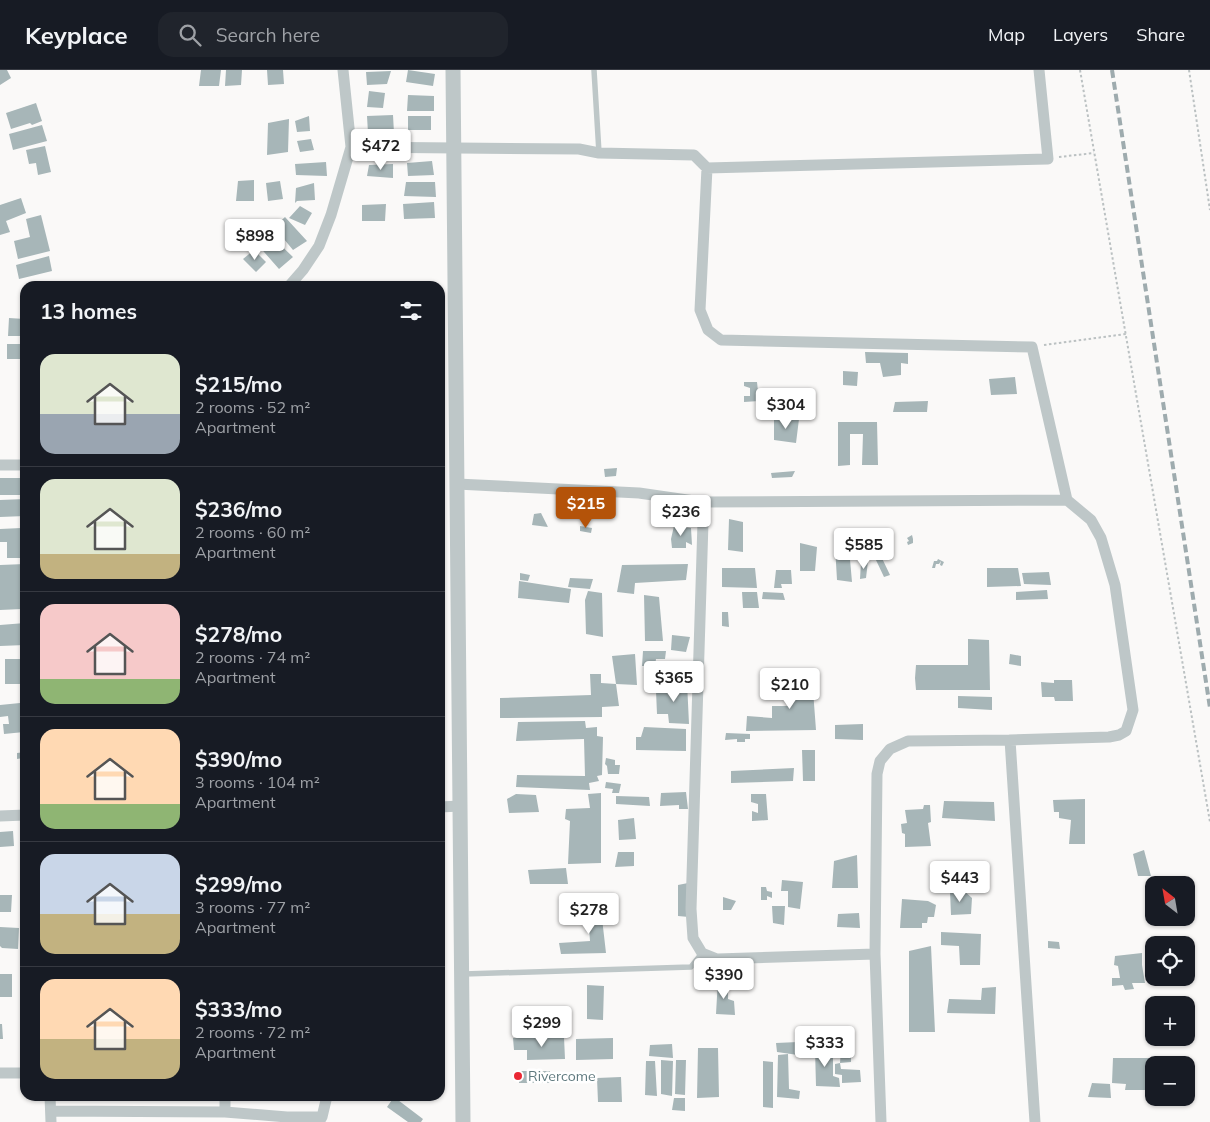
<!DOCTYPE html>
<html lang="en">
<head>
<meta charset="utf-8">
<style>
  body { margin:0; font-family:Mulish,sans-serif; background:#20242c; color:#f1f3f6; height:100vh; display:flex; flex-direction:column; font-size:19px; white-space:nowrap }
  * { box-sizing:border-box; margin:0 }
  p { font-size:16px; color:#9ea1a6 }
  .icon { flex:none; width:28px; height:28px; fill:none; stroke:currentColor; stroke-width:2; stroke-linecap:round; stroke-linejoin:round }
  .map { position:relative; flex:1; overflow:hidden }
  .panel { position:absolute; left:20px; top:211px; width:425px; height:820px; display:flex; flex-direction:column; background:#171b24; border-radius:15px; box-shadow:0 1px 4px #0004 }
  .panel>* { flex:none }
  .needle { width:32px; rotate:329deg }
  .tools { position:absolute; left:1145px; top:806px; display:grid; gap:10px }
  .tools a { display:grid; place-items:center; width:50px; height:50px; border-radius:10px; background:#171b24; box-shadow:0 1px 4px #0004; font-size:25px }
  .price { position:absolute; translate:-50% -42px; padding:0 11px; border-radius:5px; background:#fff; color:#222; font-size:16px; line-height:32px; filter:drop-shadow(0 1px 2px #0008) }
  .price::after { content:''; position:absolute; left:50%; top:30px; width:15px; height:11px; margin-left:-8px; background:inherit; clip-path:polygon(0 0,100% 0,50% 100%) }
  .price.active { background:#b45309; color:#fff }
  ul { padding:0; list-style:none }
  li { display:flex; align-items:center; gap:15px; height:125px; padding:0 20px }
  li+li { border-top:1px solid #363941 }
  li span { display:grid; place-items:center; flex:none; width:140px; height:100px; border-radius:15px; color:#555 }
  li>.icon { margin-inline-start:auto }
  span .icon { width:60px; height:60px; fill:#fffc; stroke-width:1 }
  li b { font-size:21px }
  h2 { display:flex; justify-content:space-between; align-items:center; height:60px; padding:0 20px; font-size:21px }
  header { display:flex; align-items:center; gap:30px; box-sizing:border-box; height:70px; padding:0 25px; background:#171b24; border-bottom:1px solid #363941 }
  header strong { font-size:24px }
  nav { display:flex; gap:28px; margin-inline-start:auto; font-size:18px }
  .search { width:350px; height:45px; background:#20242c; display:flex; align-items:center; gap:12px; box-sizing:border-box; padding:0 18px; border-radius:15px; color:#9ea1a6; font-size:19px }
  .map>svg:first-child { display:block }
  .building { fill:#a7b6b8 }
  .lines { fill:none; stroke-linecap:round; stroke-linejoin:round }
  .path { stroke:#bbc1c2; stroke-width:2; stroke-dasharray:2.5 2.5; stroke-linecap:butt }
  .service { stroke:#bec7c8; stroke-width:5.5 }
  .minor { stroke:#bec7c8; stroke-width:11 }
  .tertiary { stroke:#bec7c8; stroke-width:15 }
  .rail { stroke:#9eabae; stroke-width:4; stroke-dasharray:8 4; stroke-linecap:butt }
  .poi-dot { fill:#ea2834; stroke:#fff; stroke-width:2 }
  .labels { text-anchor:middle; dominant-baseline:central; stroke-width:5; stroke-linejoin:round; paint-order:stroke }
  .poi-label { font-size:14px; fill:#5f797e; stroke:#fff; text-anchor:start }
</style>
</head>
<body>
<header>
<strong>Keyplace</strong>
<div class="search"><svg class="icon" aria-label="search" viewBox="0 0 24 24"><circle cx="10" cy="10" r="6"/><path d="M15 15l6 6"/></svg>Search here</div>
<nav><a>Map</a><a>Layers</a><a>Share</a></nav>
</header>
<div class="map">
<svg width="1210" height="1052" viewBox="0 0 1210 1052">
  <rect width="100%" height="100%" fill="#faf9f8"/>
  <path class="building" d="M0 0H7L11 8 0 15Z
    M201 0H221L219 16H199Z
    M226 0H242L241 15 225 16Z
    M267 0H283L284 14 268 15Z
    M408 0 435 4 433 16 406 12Z
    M391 1 387 14 367 15 366 2Z
    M369 21 385 23 383 38 367 37Z
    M408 25 434 26V41H407Z
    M36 33 42 51 32 55 30 53 11 59 6 43Z
    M393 45 394 63H368L367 46Z
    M309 46 310 61 297 62 295 51Z
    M408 46H431V60H408Z
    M289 49 288 82 267 85 268 53Z
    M42 55 47 71 13 80 9 64Z
    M311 69 314 80 300 82 297 71Z
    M45 76 51 102 38 105 36 93 29 94 26 80Z
    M432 91 434 105 408 106 407 93Z
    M326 92 327 106 296 105 295 94Z
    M393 94V108L367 106 369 95Z
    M254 110V131H236L238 111Z
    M280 111 283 129 268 131 266 113Z
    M406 112H435L436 127 404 126Z
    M314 113 315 130 297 131 295 133 296 118Z
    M21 128 26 143 6 151 10 162 0 165V135Z
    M434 132 435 148 404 149 403 134Z
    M386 134 385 151H362V135Z
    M300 136 312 143 305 155 289 148Z
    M41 145 50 181 18 189 14 171 30 167 26 149Z
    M285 147 307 171 293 180 274 157Z
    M268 163 293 187 279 199 257 174Z
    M254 180 266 192 256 202 243 189Z
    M49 186 52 201 19 209 16 195Z
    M9 248 25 249V266H8Z
    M7 274H25V289H7Z
    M865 282 908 283V294L901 293V305L883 307 880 293H866Z
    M843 301 858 302 857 316 843 315Z
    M1015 307 1017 324 991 325 989 309Z
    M744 312H757L759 331 744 332V326H750V318L744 316Z
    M928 331 927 342H893L895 332Z
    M774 347 799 349 796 373 774 370Z
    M838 352H877L878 395H862L863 364H850V395L838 396Z
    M617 398 616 406 605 407 604 399Z
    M795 401 792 407 772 408 771 403Z
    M0 408H24V425H0Z
    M25 429V446L0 447V430Z
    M668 431 682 432 681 442 668 440Z
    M541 443 548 457 532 455 534 444Z
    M729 449 743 452V482L728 480Z
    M580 456 592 458 591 463 580 461Z
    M674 456 691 458 692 475 686 472V478H672L671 469Z
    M21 458V488H7V472H0V459Z
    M912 465 913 469V473L908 475 907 472 909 471 907 468Z
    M883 469 888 470V476L886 475 884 481H880L882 476 886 475 883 474Z
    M800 473 817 477 815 501H800Z
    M835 476 849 478 852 512 837 510Z
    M880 484 890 505 884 507 875 488Z
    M938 489 944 492 942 496 940 495 941 491 939 494H936L935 498H932L934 491H937Z
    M868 491 866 508 860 509 861 492Z
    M25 494V545L22 546V539L0 540V495Z
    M688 494 686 510 635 513 634 524 617 522 622 495Z
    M722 498H755L757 518 722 517Z
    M987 498H1018L1021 516 987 517Z
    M776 500H791L792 514H781L782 518H774Z
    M1049 502 1051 515 1024 514 1022 503Z
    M520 503 530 505 528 511 520 510Z
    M570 508 593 509 590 519 568 517Z
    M519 511 571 519 569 533 518 528Z
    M1047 520 1048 529 1016 530V522Z
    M588 521 602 523 603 567 586 564 585 530Z
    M742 522H757L759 538H743Z
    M763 522 783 523 785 530 762 529Z
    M644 525 659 527 663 571H645Z
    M722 542H728L729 557 722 556Z
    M25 553V575L0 576V555Z
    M672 565 690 567 686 582 671 580Z
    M968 569 989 570 990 620H916L915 608 916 595H968Z
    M643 581H666L665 589H656L655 596H642Z
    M635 584 637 615 616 614 612 586Z
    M1010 584 1021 586V596L1009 594Z
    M5 589H25V614H5Z
    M590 604H601V613L616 614 619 636 602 637V647L500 648V628L591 625Z
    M786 606 812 607 816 660 746 661 747 646 772 648V636H788Z
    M1054 610H1072L1073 631H1055L1054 627H1042L1041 612 1054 613Z
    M669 611 687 612 689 654 669 653 668 644H657L656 621 668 622Z
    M958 626 992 627V640L958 638Z
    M20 633 24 662 4 664 3 654H9L8 646 0 647V635Z
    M585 651 586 658 597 657V666L603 667 602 705 597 706 599 711 589 713 590 720 516 717 517 705 585 706 584 669 516 671 518 652Z
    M863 654V670L835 669V655Z
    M644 657 686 659V681L636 680V667H641Z
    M726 663 750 664V669H745V672H737V669L725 670Z
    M802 680H815V711H803Z
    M25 682V699H24L23 688 17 689V683Z
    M606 688 615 690V695H620L619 704H608L607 696 605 694Z
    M794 698 793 711 731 713V701Z
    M606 712 621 714 619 723H612L613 719 605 718Z
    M686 722 688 739H679V735L660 736 661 723Z
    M601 723V793L568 794 570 751 565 749 566 739 590 738 588 724Z
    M516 724 536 725 539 742 509 743 507 729Z
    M751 724H766L768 750 752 751V741L758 743V734L751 732Z
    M616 726 649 727 650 736 616 734Z
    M1085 729V774H1069L1071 750 1059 748V742H1054L1053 730Z
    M944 731 994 732 995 751 942 748Z
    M924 735H930L931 752 928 753 931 776 905 777V764L902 763 901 754 907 753 905 740 923 739Z
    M634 748 636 769 619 770 618 750Z
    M13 761 14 776 0 777V762Z
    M21 770H25V786L20 785Z
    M1144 780 1151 806H1138L1133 784Z
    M618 782H634V796L615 797Z
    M857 785 858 818H832L834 791Z
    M566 798 568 814H530L528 800Z
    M782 810 803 812 800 839 788 837V821H781Z
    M688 813 689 847 678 846V815Z
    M761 817H766L767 821 772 822V828L767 826V830H761Z
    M962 819 972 828 971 844 951 845 950 821Z
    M0 825H12L11 842H0Z
    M723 827 736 831 731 840H723Z
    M902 829 928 831 936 835 934 847H928L927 853H922V858H900Z
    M600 831 606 883 561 884 559 873 590 871 587 833Z
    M772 836H785L784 855 773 853Z
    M859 843 860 858 837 857 838 844Z
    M0 857 19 858 18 879 2 878 0 876Z
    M941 862 981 864 980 895H960L959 876 941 875Z
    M1048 871 1059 872 1060 879 1048 878Z
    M931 876 935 962H909V881Z
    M1142 883V895L1145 913H1132L1134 919 1125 920 1123 915 1112 916V908H1120L1118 896 1114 895 1115 886Z
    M0 904H12V927H0Z
    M718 909 728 911V929L734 931 735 945 716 944Z
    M587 915 604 916 603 950 587 949Z
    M996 917 995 944 947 943 949 929 981 930 982 918Z
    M0 954H2L3 969H0Z
    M564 967 565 989 527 990V980H514L513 968Z
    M613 968V989L576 990V969Z
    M798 972V985L777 982 776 973Z
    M672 974 673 988 649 986 650 975Z
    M833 977V1006L839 1008 840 1017 816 1016 815 979Z
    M698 978H718L719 1027 697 1028Z
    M841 979 851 981V992L840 993Z
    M788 984 789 1019 800 1021 799 1029 777 1027 778 985Z
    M1113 988H1173V995H1154V1020H1125L1126 1014 1112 1013Z
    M661 990 673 991 672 1026 661 1024Z
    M676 990H686L685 1025 675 1024Z
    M646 991H655L657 1026 645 1025Z
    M763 991 773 992V1038L763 1037Z
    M840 993 841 999 860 1000 861 1012 842 1013V1005L835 1004V994Z
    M519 1001H550V1013H519Z
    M621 1007 622 1032H598L597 1008Z
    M1092 1013 1110 1014 1111 1028 1088 1027Z
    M394 1027 423 1049 421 1052H408L387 1037Z
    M674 1028H685V1041L672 1040Z"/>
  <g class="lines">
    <path class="path" d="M1080 0 1210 752
      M1189 0 1210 140
      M1059 87 1094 83
      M1044 275 1126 264"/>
    <path class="service" d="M594 0 599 83
      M464 904 691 897 702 883"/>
    <path class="minor" d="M351 77 579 79 599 83 694 85 707 98 700 240 708 260 721 270 1032 277 1067 430 1091 450 1101 468 1115 515 1133 640 1126 661 1119 665 1109 667 1010 670 908 671 890 679 880 691 877 704 875 884 881 1052
      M707 98 1048 89 1039 0
      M289 216 303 200 319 176 331 145 351 77 343 0
      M0 395H25
      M457 414 639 423 701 432
      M1010 670 1035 1052
      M440 737 460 736
      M0 746 25 745
      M875 884 717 889 702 883 693 868 691 839 703 452 701 432 1067 430
      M0 1003H25
      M50 1026 51 1052
      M51 1041 225 1042 287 1047H322
      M225 1042V1026
      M319 1052 322 1047 327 1026"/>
    <path class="tertiary" d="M453 0 463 1052"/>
    <path class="rail" d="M1112 0 1210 638"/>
  </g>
  <circle class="poi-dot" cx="518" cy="1006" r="5"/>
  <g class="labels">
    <g class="poi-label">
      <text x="528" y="1006">Rivercome</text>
    </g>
  </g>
</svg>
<div class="tools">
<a><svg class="needle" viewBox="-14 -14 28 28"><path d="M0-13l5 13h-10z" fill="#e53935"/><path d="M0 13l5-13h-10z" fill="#9ea1a6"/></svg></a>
<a><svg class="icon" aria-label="locate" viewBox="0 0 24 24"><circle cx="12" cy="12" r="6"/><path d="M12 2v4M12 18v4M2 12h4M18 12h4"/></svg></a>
<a>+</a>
<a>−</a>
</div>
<b class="price" style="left:381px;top:101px">$472</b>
<b class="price" style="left:255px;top:191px">$898</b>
<b class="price" style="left:786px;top:360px">$304</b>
<b class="price active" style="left:586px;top:459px">$215</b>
<b class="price" style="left:681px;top:467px">$236</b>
<b class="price" style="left:864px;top:500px">$585</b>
<b class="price" style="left:674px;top:633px">$365</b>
<b class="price" style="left:790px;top:640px">$210</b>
<b class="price" style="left:960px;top:833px">$443</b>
<b class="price" style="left:589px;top:865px">$278</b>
<b class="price" style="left:724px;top:930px">$390</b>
<b class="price" style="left:542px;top:978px">$299</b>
<b class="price" style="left:825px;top:998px">$333</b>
<section class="panel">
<h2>13 homes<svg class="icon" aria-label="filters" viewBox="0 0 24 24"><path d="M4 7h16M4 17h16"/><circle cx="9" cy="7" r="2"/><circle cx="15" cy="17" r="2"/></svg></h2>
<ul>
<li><span style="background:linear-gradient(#dfe7d0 60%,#9aa5b1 0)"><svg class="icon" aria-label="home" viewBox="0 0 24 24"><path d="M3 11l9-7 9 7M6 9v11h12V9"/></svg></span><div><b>$215/mo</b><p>2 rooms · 52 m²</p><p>Apartment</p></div></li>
<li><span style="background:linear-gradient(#dfe7d0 75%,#c2b280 0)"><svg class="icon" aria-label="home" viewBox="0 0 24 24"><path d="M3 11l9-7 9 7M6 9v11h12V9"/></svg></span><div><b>$236/mo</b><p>2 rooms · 60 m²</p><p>Apartment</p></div></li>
<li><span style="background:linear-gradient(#f6c9c9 75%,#8fb573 0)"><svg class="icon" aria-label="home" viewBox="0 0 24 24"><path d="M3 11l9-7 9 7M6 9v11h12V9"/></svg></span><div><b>$278/mo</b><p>2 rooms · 74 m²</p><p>Apartment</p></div></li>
<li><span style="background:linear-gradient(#ffd9b3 75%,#8fb573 0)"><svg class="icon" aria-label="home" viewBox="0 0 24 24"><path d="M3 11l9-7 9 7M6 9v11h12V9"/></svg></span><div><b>$390/mo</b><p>3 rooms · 104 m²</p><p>Apartment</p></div></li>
<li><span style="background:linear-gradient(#c9d6e8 60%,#c2b280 0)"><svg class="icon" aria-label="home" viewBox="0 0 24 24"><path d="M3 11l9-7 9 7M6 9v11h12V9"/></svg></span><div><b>$299/mo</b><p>3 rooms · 77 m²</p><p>Apartment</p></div></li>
<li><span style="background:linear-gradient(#ffd9b3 60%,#c2b280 0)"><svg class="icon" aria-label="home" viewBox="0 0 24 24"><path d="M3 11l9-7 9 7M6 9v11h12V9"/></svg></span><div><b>$333/mo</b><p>2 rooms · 72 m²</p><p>Apartment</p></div></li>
</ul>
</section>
</div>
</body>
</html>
